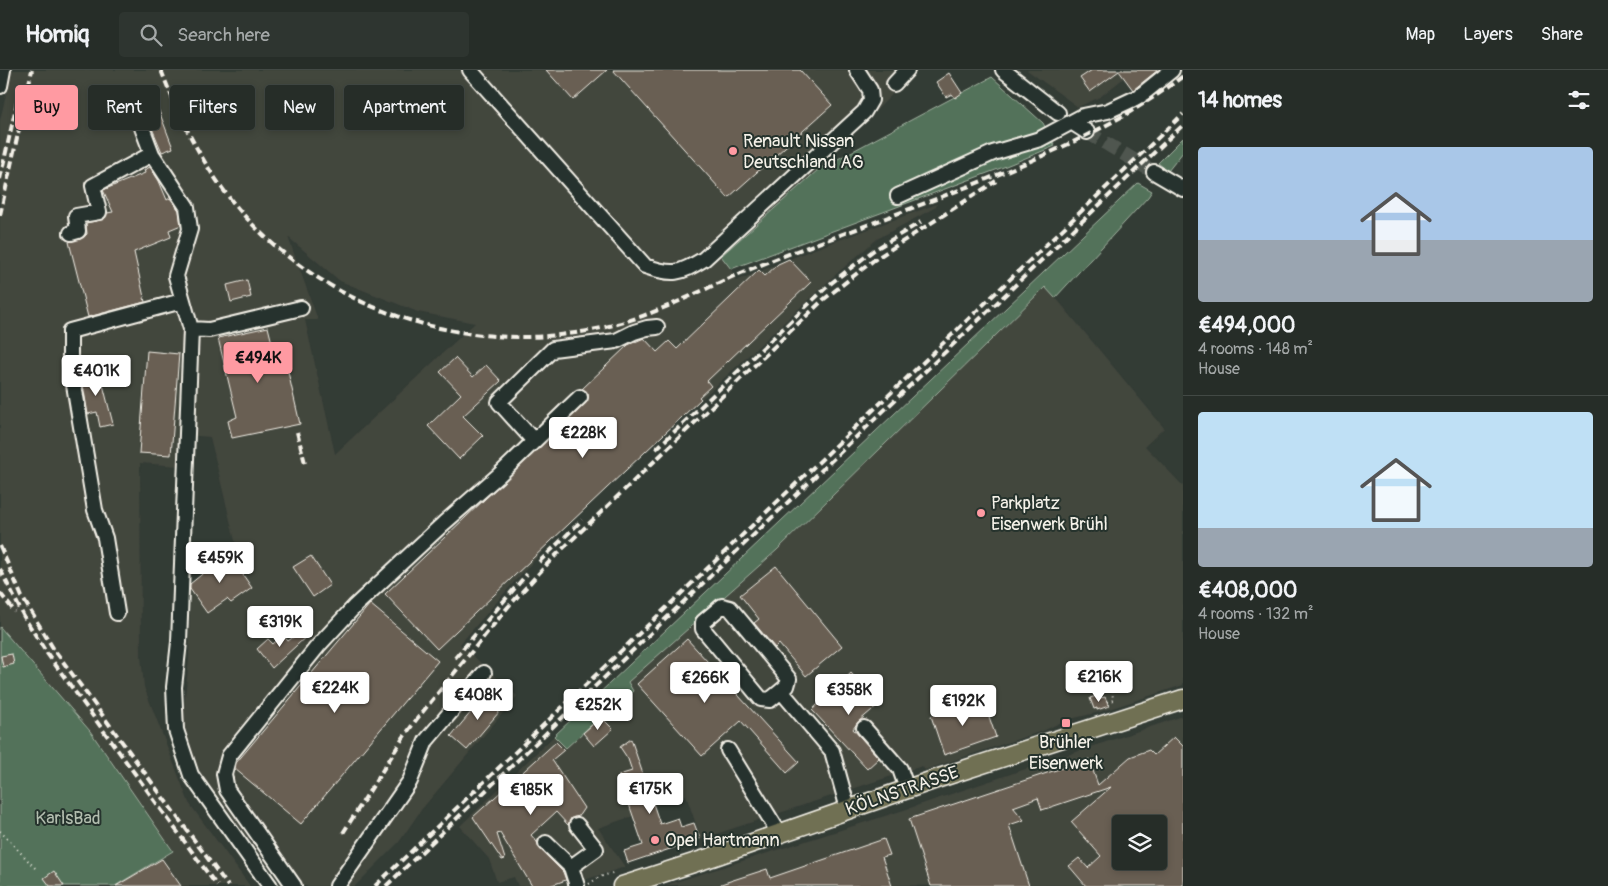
<!DOCTYPE html>
<html lang="en">
<head>
<meta charset="utf-8">
<style>
  body { margin:0; font-family:Pangolin,sans-serif; background:#2e3530; color:#f1f3f6; height:100vh; display:flex; flex-direction:column; font-size:19px; white-space:nowrap }
  * { box-sizing:border-box; margin:0 }
  p { font-size:16px; color:#a4a8a8 }
  .icon { flex:none; width:28px; height:28px; fill:none; stroke:currentColor; stroke-width:2; stroke-linecap:round; stroke-linejoin:round }
  .map { position:relative; flex:1; overflow:hidden }
  .sheet { display:flex; flex-direction:column; background:#262d28; width:425px }
  .sheet>* { flex:none }
  .banner { position:absolute; left:15px; top:15px; width:475px; height:45px; display:flex; gap:10px }
  .tools { position:absolute; left:1112px; top:745px; display:grid; gap:10px }
  .tools a { display:grid; place-items:center; width:55px; height:55px; border-radius:5px; background:#262d28; box-shadow:0 2px 8px #0003,0 0 0 1px #424945; font-size:25px }
  .price { position:absolute; translate:-50% -42px; padding:0 11px; border-radius:5px; background:#fff; color:#222; font-size:16px; line-height:32px; filter:drop-shadow(0 1px 2px #0008) }
  .price::after { content:''; position:absolute; left:50%; top:30px; width:15px; height:11px; margin-left:-8px; background:inherit; clip-path:polygon(0 0,100% 0,50% 100%) }
  .price.on { background:#ff9aa2; color:#111 }
  ul { padding:0; list-style:none }
  li { display:grid; align-content:center; gap:10px; height:265px; padding:0 15px }
  li+li { border-top:1px solid #424945 }
  li span { display:grid; place-items:center; height:155px; border-radius:5px; color:#555 }
  li>.icon { margin-inline-start:auto }
  span .icon { width:90px; height:90px; fill:#fffc; stroke-width:1 }
  li b { font-size:21px }
  h2 { display:flex; justify-content:space-between; align-items:center; height:60px; padding:0 15px; font-size:21px }
  .chip { padding:0 18px; border-radius:5px; background:#262d28; box-shadow:0 2px 8px #0003,0 0 0 1px #424945; font-size:18px; line-height:45px }
  .chip.on { background:#ff9aa2; color:#111 }
  header { display:flex; align-items:center; gap:30px; box-sizing:border-box; height:70px; padding:0 25px; background:#262d28; border-bottom:1px solid #424945 }
  header strong { font-size:24px }
  nav { display:flex; gap:28px; margin-inline-start:auto; font-size:18px }
  .search { width:350px; height:45px; background:#2e3530; display:flex; align-items:center; gap:12px; box-sizing:border-box; padding:0 18px; border-radius:5px; color:#a4a8a8; font-size:19px }
  main { display:flex; flex:1; min-height:0 }
  .map>svg:first-child { display:block }
  .built { fill:#43463e; fill-rule:evenodd }
  .green { fill:#52725a; stroke:#a3b2a1 }
  .building { fill:#695f53; stroke:#f4f1e8; fill-rule:evenodd }
  .lines { fill:none; stroke-linecap:round; stroke-linejoin:round }
  .minor-tunnel { stroke:#505750; stroke-width:14; stroke-dasharray:14 7; stroke-linecap:butt }
  .minor-casing { stroke:#f4f1e8; stroke-width:18 }
  .major-casing { stroke:#f4f1e8; stroke-width:21 }
  .path { stroke:#f4f1e8; stroke-width:2; stroke-dasharray:1 4; stroke-linecap:butt }
  .minor { stroke:#26332d; stroke-width:14 }
  .major { stroke:#706f52; stroke-width:18 }
  .rail { stroke:#f4f1e8; stroke-width:4; stroke-dasharray:8 4; stroke-linecap:butt }
  .poi-dot { fill:#ff9aa2; stroke:#26332d; stroke-width:2 }
  .labels { text-anchor:middle; dominant-baseline:central; stroke-width:4; stroke-linejoin:round; paint-order:stroke }
  .poi-label { font-size:18px; fill:#f4f1e8; stroke:#26332d; text-anchor:start }
  .street-label { font-size:18px; fill:#f4f1e8; stroke:#26332d }
  .park-label { font-size:18px; fill:#b3beaf; stroke:#26332d }
</style>
</head>
<body>
<header>
<strong>Homiq</strong>
<div class="search"><svg class="icon" aria-label="search" viewBox="0 0 24 24"><circle cx="10" cy="10" r="6"/><path d="M15 15l6 6"/></svg>Search here</div>
<nav><a>Map</a><a>Layers</a><a>Share</a></nav>
</header>
<main>
<div class="map">
<svg width="1183" height="816" viewBox="0 0 1183 816">
  <rect width="100%" height="100%" fill="#333c35"/>
  <filter id="ink" filterUnits="userSpaceOnUse"><feTurbulence type="fractalNoise" baseFrequency=".02" numOctaves="2"/><feDisplacementMap in="SourceGraphic" scale="10" xChannelSelector="R" yChannelSelector="G"/><feConvolveMatrix kernelMatrix="1 2 1 2 8 2 1 2 1" color-interpolation-filters="sRGB"/></filter>
  <g filter="url(#ink)">
    <path class="built" d="M12 0H916L819 99 721 186 731 199 736 211 812 180 937 134 936 137 877 169 834 206 577 445 515 511 460 574 517 626 421 740 399 772 355 816H283L200 703 182 654 189 590 190 518 187 516 236 475 210 367 187 365 179 396 140 393 141 586 144 617 189 733 250 816H115L173 781 90 661 0 557V50ZM288 167 340 211 418 242 475 253 335 384 305 250H318Z
      M1027 0H1134L1100 27 1078 37Z
      M1046 216 1164 358 1145 376 1183 416V615L1100 642 1066 650 1045 660 925 700 922 696 701 769 686 725 654 736 669 780 648 788 633 746 598 758 625 797 565 816H518L514 807 497 812 489 789 460 756 554 666 566 677 601 646 633 621 627 612 777 480Z
      M1183 646V816L666 815 904 740ZM1121 754H1159V791H1121Z"/>
    <path class="green" d="M992 7 1043 53 1055 76 1001 98 731 199 721 186 819 99Z
      M1183 68V82L1168 101 1158 93Z
      M1138 113 1152 121 1148 127 1055 228 1045 217 777 480 628 612 633 621 601 646 566 678 554 666Z
      M0 557 90 661 173 781 115 816H0Z"/>
    <path class="building" d="M546 0H607L573 30Z
      M613 0H800L832 35 728 128Z
      M1092 0H1158L1133 20 1119 1 1090 22 1080 8Z
      M949 3 962 23 955 28 952 24 946 27 936 12Z
      M151 20 173 78 162 82 138 25Z
      M150 97 159 111 167 130 170 128 179 140 181 155 169 160 171 167 134 182 145 232 88 247 69 172 84 167 87 164 86 153 101 150 105 148 107 143 113 142 103 120 145 103 144 100Z
      M789 189 811 212 707 311 711 316 699 327 701 329 437 579 385 524 586 333 588 329V324L582 319 628 275 644 268 657 282 669 271 677 279 759 200 765 206 778 194Z
      M247 210 251 227 231 232 227 215Z
      M268 257 274 281 283 280 300 354 232 368 228 351 237 347 218 268Z
      M147 281 179 284 171 385 139 383Z
      M455 288 473 307 486 295 501 311 463 346 483 366 459 389 428 356 461 324 440 302Z
      M87 297 89 306 100 303 113 354 100 357 97 342 88 344 80 298Z
      M228 483 252 518 231 533 227 529 207 543 190 519V514Z
      M311 486 330 515 313 527 293 497Z
      M776 496 842 576 806 606 779 574 775 578 754 553 759 549 740 525Z
      M370 534 438 591 301 754 235 699 236 693Z
      M304 559 309 564 272 598 257 579 268 569 273 574 283 565 288 571Z
      M687 569 799 692 787 703 741 651 702 686 637 614Z
      M12 584 14 594 3 597 1 586Z
      M851 603 879 634 858 652 853 659 879 688 867 699 812 640Z
      M488 622 505 635 467 680 451 666Z
      M1099 625 1100 628 1105 627 1109 636 1097 640V638L1094 639 1090 628Z
      M983 629 996 667 944 685 931 646Z
      M601 647 613 659 594 676 583 663Z
      M1174 667 1183 676V816H1086L1069 796 1079 788 1088 798 1101 786 1071 752 1111 717 1042 740 1038 728 1013 737 1024 750 1009 755 1029 816H931L909 749 1089 689 1098 715 1130 687 1149 680 1154 685ZM1121 754H1159V791H1121Z
      M631 669 660 754 678 748 681 757 694 753 700 769 628 793 624 781 643 775 619 705 632 701 628 689 620 677Z
      M556 672 564 680 552 690 584 738 578 747 571 748 568 755 556 742 531 765 537 772 540 779 563 802 566 810 549 816H532L500 763 497 764 505 789 502 790 473 747Z
      M884 769 890 785 882 787 892 816H721V814L767 799 770 808Z
      M162 789 181 816H116Z
      M54 801 64 816H50L44 808Z"/>
    <g class="lines">
      <path class="minor-tunnel" d="M1087 62 1154 102"/>
      <g class="minor-casing">
        <path id="minor" d="M470 0 645 196C673 206 679 204 704 189L864 42 871 30 870 20 857 0
          M1003 0 1058 43
          M894 14 907 0
          M0 16 3 0
          M132 31 152 84 187 137 190 159 176 206 191 259 179 572 174 617 176 660 191 705 270 816
          M1076 55 1087 62
          M1154 102 1183 119
          M898 126 993 83 1040 69 1083 46 1108 41 1140 26 1172 0
          M71 163 78 161 76 146 99 142 93 116 152 84
          M191 259 209 260 301 238
          M534 371 499 332 553 279 616 271 634 262 647 258 657 257
          M117 543 105 468 95 440 70 291V261L182 231
          M781 621 770 630 761 629 703 559V552L722 536 730 538 789 609 787 616 781 621 832 681 848 739
          M864 658 900 699 907 719
          M728 680 779 763
          M546 773 571 797 577 816
          M571 797 596 779 577 755
          M294 816 227 720 224 704 229 686 318 576 355 536 444 453 499 405 580 327
          M337 816 410 711 426 671 484 603"/>
      </g>
      <g class="major-casing">
        <path id="major" d="M622 816 712 787 939 708 1183 629"/>
      </g>
      <path class="path" d="M1107 632 1113 630 1112 618
        M0 761 36 799
        M589 814 599 807 616 802"/>
      <use href="#minor" class="minor"/>
      <use href="#major" class="major"/>
      <path class="rail" d="M161 0C180 49 202 95 236 136 327 245 481 292 617 254 658 243 696 223 734 206 767 192 801 179 835 167 886 148 937 129 987 109 1056 81 1124 52 1183 6
        M0 109 21 14
        M0 145 32 0
        M297 362 305 393
        M656 379 830 214 874 180 921 152
        M0 476 22 527 53 578 228 816
        M539 492 582 450
        M0 499 24 547 46 582 217 816
        M0 523 15 542
        M455 588 527 504
        M343 763 403 668 416 650 508 537 552 489 823 230 874 190 996 111
        M375 816 1183 44
        M386 816 1183 55"/>
    </g>
  </g>
  <g class="poi-dot">
    <circle cx="733" cy="81" r="5"/>
    <circle cx="981" cy="443" r="5"/>
    <rect x="1061" y="648" width="10" height="10" rx="2.5"/>
    <circle cx="655" cy="770" r="5"/>
  </g>
  <g class="labels">
    <g class="poi-label">
      <text x="743" y="71">Renault Nissan<tspan x="743" dy="21">Deutschland AG</tspan></text>
      <text x="991" y="433">Parkplatz<tspan x="991" dy="21">Eisenwerk Brühl</tspan></text>
      <text x="1066" y="672" text-anchor="middle">Brühler<tspan x="1066" dy="21">Eisenwerk</tspan></text>
      <text x="665" y="770">Opel Hartmann</text>
    </g>
    <g class="street-label">
      <text transform="translate(902 721) rotate(-19)">KÖLNSTRASSE</text>
    </g>
    <g class="park-label">
      <text x="68" y="748">KarlsBad</text>
    </g>
  </g>
</svg>
<div class="tools">
<a><svg class="icon" aria-label="layers" viewBox="0 0 24 24"><path d="M12 4l9 5-9 5-9-5zM3 14l9 5 9-5"/></svg></a>
</div>
<b class="price on" style="left:258px;top:314px">€494K</b>
<b class="price" style="left:96px;top:327px">€401K</b>
<b class="price" style="left:583px;top:389px">€228K</b>
<b class="price" style="left:220px;top:514px">€459K</b>
<b class="price" style="left:280px;top:578px">€319K</b>
<b class="price" style="left:1099px;top:633px">€216K</b>
<b class="price" style="left:705px;top:634px">€266K</b>
<b class="price" style="left:335px;top:644px">€224K</b>
<b class="price" style="left:849px;top:646px">€358K</b>
<b class="price" style="left:478px;top:651px">€408K</b>
<b class="price" style="left:963px;top:657px">€192K</b>
<b class="price" style="left:598px;top:661px">€252K</b>
<b class="price" style="left:650px;top:745px">€175K</b>
<b class="price" style="left:531px;top:746px">€185K</b>
<div class="banner">
<a class="chip on">Buy</a>
<a class="chip">Rent</a>
<a class="chip">Filters</a>
<a class="chip">New</a>
<a class="chip">Apartment</a>
</div>
</div>
<section class="sheet">
<h2>14 homes<svg class="icon" aria-label="filters" viewBox="0 0 24 24"><path d="M4 7h16M4 17h16"/><circle cx="9" cy="7" r="2"/><circle cx="15" cy="17" r="2"/></svg></h2>
<ul>
<li><span style="background:linear-gradient(#a9c7e8 60%,#9aa5b1 0)"><svg class="icon" aria-label="home" viewBox="0 0 24 24"><path d="M3 11l9-7 9 7M6 9v11h12V9"/></svg></span><div><b>€494,000</b><p>4 rooms · 148 m²</p><p>House</p></div></li>
<li><span style="background:linear-gradient(#bfe0f5 75%,#9aa5b1 0)"><svg class="icon" aria-label="home" viewBox="0 0 24 24"><path d="M3 11l9-7 9 7M6 9v11h12V9"/></svg></span><div><b>€408,000</b><p>4 rooms · 132 m²</p><p>House</p></div></li>
</ul>
</section>
</main>
</body>
</html>
